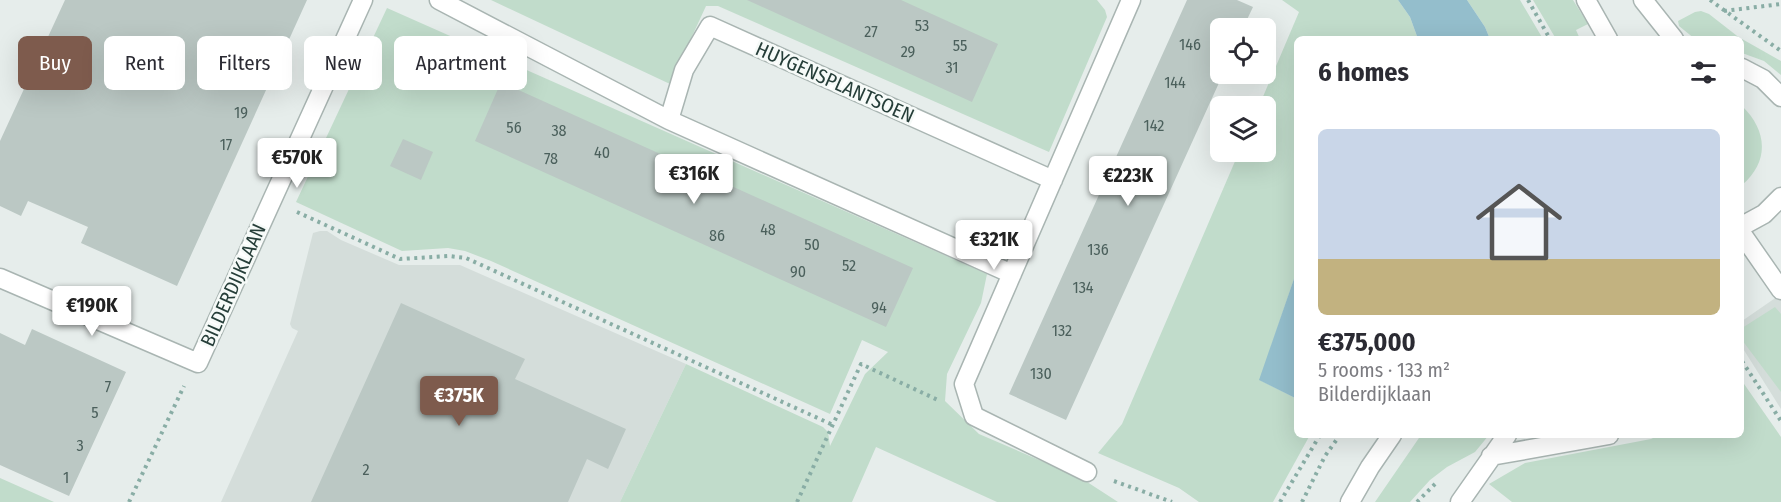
<!DOCTYPE html>
<html lang="en">
<head>
<meta charset="utf-8">
<style>
  body { margin:0; font-family:"Fira Sans Condensed",sans-serif; background:#f7f7f7; color:#2b2b33; height:100vh; display:flex; flex-direction:column; font-size:22px; white-space:nowrap }
  * { box-sizing:border-box; margin:0 }
  p { font-size:20px; color:#7c7c81 }
  .icon { flex:none; width:33px; height:33px; fill:none; stroke:currentColor; stroke-width:2; stroke-linecap:round; stroke-linejoin:round }
  .map { position:relative; flex:1; overflow:hidden }
  .details { position:absolute; left:1294px; top:36px; width:450px; height:402px; display:flex; flex-direction:column; background:#fff; border-radius:9px; box-shadow:0 6px 24px #0002 }
  .details>* { flex:none }
  .banner { position:absolute; left:18px; top:36px; width:570px; height:54px; display:flex; gap:12px }
  .buttons { position:absolute; left:1210px; top:18px; display:grid; gap:12px }
  .buttons a { display:grid; place-items:center; width:66px; height:66px; border-radius:9px; background:#fff; box-shadow:0 6px 24px #0002; font-size:30px }
  .price { position:absolute; translate:-50% -51px; padding:0 14px; border-radius:6px; background:#fff; color:#222; font-size:20px; line-height:39px; filter:drop-shadow(0 2px 3px #0008) }
  .price::after { content:''; position:absolute; left:50%; top:36px; width:18px; height:14px; margin-left:-9px; background:inherit; clip-path:polygon(0 0,100% 0,50% 100%) }
  .price.selected { background:#7e5b4d; color:#fff }
  ul { padding:0; list-style:none }
  li { display:grid; align-content:center; gap:12px; height:318px; padding:0 24px }
  li+li { border-top:2px solid #e1e1e2 }
  li span { display:grid; place-items:center; height:186px; border-radius:9px; color:#555 }
  li>.icon { margin-inline-start:auto }
  span .icon { width:108px; height:108px; fill:#fffc; stroke-width:1 }
  li b { font-size:26px }
  h2 { display:flex; justify-content:space-between; align-items:center; height:72px; padding:0 24px; font-size:26px }
  .chip { padding:0 21px; border-radius:9px; background:#fff; box-shadow:0 6px 24px #0002; font-size:21px; line-height:54px }
  .chip.selected { background:#7e5b4d; color:#fff }
  .map>svg:first-child { display:block }
  .built { fill:#d4ddda }
  .green { fill:#c1dccb }
  .water { fill:#94becc }
  .building { fill:#bbc8c4 }
  .lines { fill:none; stroke-linecap:round; stroke-linejoin:round }
  .minor-casing { stroke:#a9b5b2; stroke-width:21 }
  .path { stroke:#89ada5; stroke-width:4; stroke-dasharray:3 4.5; stroke-linecap:butt }
  .minor { stroke:#fff; stroke-width:18 }
  .labels { text-anchor:middle; dominant-baseline:central; stroke-width:5; stroke-linejoin:round; paint-order:stroke }
  .number-label { font-size:16px; fill:#4b605c }
  .street-label { font-size:20px; fill:#263e39; stroke:#f6faf8 }
</style>
</head>
<body>
<div class="map">
<svg width="1781" height="502" viewBox="0 0 1781 502">
  <rect width="100%" height="100%" fill="#e6edeb"/>
  <path class="built" d="M320 231H327L341 240 399 265H460L686 364 620 502H221L298 331 292 328 290 324 313 233Z
    M1781 294V409L1742 347V321Z"/>
  <path class="green" d="M491 0H1097L1105 10 1107 17 1049 152 718 6H706L670 84Z
    M1282 0H1398L1410 17 1418 39H1298L1297 270 1260 380 1297 399 1298 435H1310L1273 502H1199L1179 488 1098 453 1122 424 1239 152H1266V106H1259L1299 12Z
    M1467 0H1520L1543 39H1490L1485 27Z
    M1533 0H1573L1588 24 1576 30 1580 39H1556Z
    M387 8 987 274 981 303 947 374 945 401 979 434 1081 478 1118 502H997L876 447 852 502H620L686 364 823 427 828 432 830 446 865 374 888 352 862 340 830 414 491 261 465 251 448 248 402 251 296 202Z
    M1701 11 1709 14 1741 39H1695L1679 26 1678 21 1695 12Z
    M1742 39 1781 61V75L1764 61 1742 53Z
    M1742 106C1767 130 1770 161 1742 185Z
    M1775 307 1781 314V392L1742 340V328Z
    M1742 381 1781 437V502H1512L1489 484 1525 463 1651 439 1659 435H1742Z
    M1421 435H1489L1475 452 1447 467 1430 480 1410 502H1375Z
    M0 478 54 502H0Z"/>
  <path class="water" d="M1398 0H1467L1485 27 1490 39H1418L1410 17Z
    M1297 270V399L1259 380Z"/>
  <path class="building" d="M65 0H307L177 286 81 243 88 227 28 201 21 216 0 206V141Z
    M747 0H901L998 44 972 102Z
    M1187 0H1237L1253 7 1243 28H1221V74H1223L1066 420 1009 394Z
    M501 82 913 268 886 327 475 141Z
    M403 139 433 152 421 180 390 166Z
    M401 303 525 359 515 379 626 429 608 469 587 459 568 502H311Z
    M32 329 126 372 69 496 0 465V333L25 345Z"/>
  <g class="lines">
    <g class="minor-casing">
      <path id="minor" d="M439 0 669 120
        M1586 0 1608 39
        M1643 0 1674 39
        M1742 68 1763 79 1781 97
        M1742 226 1764 214 1781 197
        M1742 234 1781 290
        M1012 274 669 120 684 70 710 26 1053 180
        M0 278 198 363 363 0
        M1491 456 1609 435
        M1087 472 974 416 964 384 1131 0
        M1350 502 1370 467 1392 435
        M1460 502 1507 435"/>
    </g>
    <path class="path" d="M1528 0 1550 39
      M1710 0 1781 51
      M1724 11 1781 4
      M297 212 400 259 449 256 466 258 833 425
      M1742 361 1781 421
      M1114 481 1172 502
      M129 502 184 386
      M797 502 861 364 940 401
      M1280 502 1320 435
      M1302 502 1325 456 1340 435
      M1417 502 1436 483"/>
    <use href="#minor" class="minor"/>
  </g>
  <g class="labels">
    <g class="number-label">
      <text x="922" y="25">53</text>
      <text x="871" y="31">27</text>
      <text x="1190" y="44">146</text>
      <text x="960" y="45">55</text>
      <text x="908" y="51">29</text>
      <text x="952" y="67">31</text>
      <text x="1175" y="82">144</text>
      <text x="241" y="112">19</text>
      <text x="1154" y="125">142</text>
      <text x="514" y="127">56</text>
      <text x="559" y="130">38</text>
      <text x="226" y="144">17</text>
      <text x="602" y="152">40</text>
      <text x="551" y="158">78</text>
      <text x="768" y="229">48</text>
      <text x="717" y="235">86</text>
      <text x="812" y="244">50</text>
      <text x="1098" y="249">136</text>
      <text x="849" y="265">52</text>
      <text x="798" y="271">90</text>
      <text x="1083" y="287">134</text>
      <text x="879" y="307">94</text>
      <text x="1062" y="330">132</text>
      <text x="1041" y="373">130</text>
      <text x="108" y="386">7</text>
      <text x="95" y="412">5</text>
      <text x="80" y="445">3</text>
      <text x="366" y="469">2</text>
      <text x="66" y="477">1</text>
    </g>
    <g class="street-label">
      <text transform="translate(835 82) rotate(24)">HUYGENSPLANTSOEN</text>
      <text transform="translate(233 285) rotate(-66)">BILDERDIJKLAAN</text>
    </g>
  </g>
</svg>
<div class="buttons">
<a><svg class="icon" aria-label="locate" viewBox="0 0 24 24"><circle cx="12" cy="12" r="6"/><path d="M12 2v4M12 18v4M2 12h4M18 12h4"/></svg></a>
<a><svg class="icon" aria-label="layers" viewBox="0 0 24 24"><path d="M12 4l9 5-9 5-9-5zM3 14l9 5 9-5"/></svg></a>
</div>
<b class="price" style="left:297px;top:189px">€570K</b>
<b class="price" style="left:694px;top:205px">€316K</b>
<b class="price" style="left:1128px;top:207px">€223K</b>
<b class="price" style="left:994px;top:271px">€321K</b>
<b class="price" style="left:92px;top:337px">€190K</b>
<b class="price selected" style="left:459px;top:427px">€375K</b>
<div class="banner">
<a class="chip selected">Buy</a>
<a class="chip">Rent</a>
<a class="chip">Filters</a>
<a class="chip">New</a>
<a class="chip">Apartment</a>
</div>
<section class="details">
<h2>6 homes<svg class="icon" aria-label="filters" viewBox="0 0 24 24"><path d="M4 7h16M4 17h16"/><circle cx="9" cy="7" r="2"/><circle cx="15" cy="17" r="2"/></svg></h2>
<ul>
<li><span style="background:linear-gradient(#c9d6e8 70%,#c2b280 0)"><svg class="icon" aria-label="home" viewBox="0 0 24 24"><path d="M3 11l9-7 9 7M6 9v11h12V9"/></svg></span><div><b>€375,000</b><p>5 rooms · 133 m²</p><p>Bilderdijklaan</p></div></li>
</ul>
</section>
</div>
</body>
</html>
